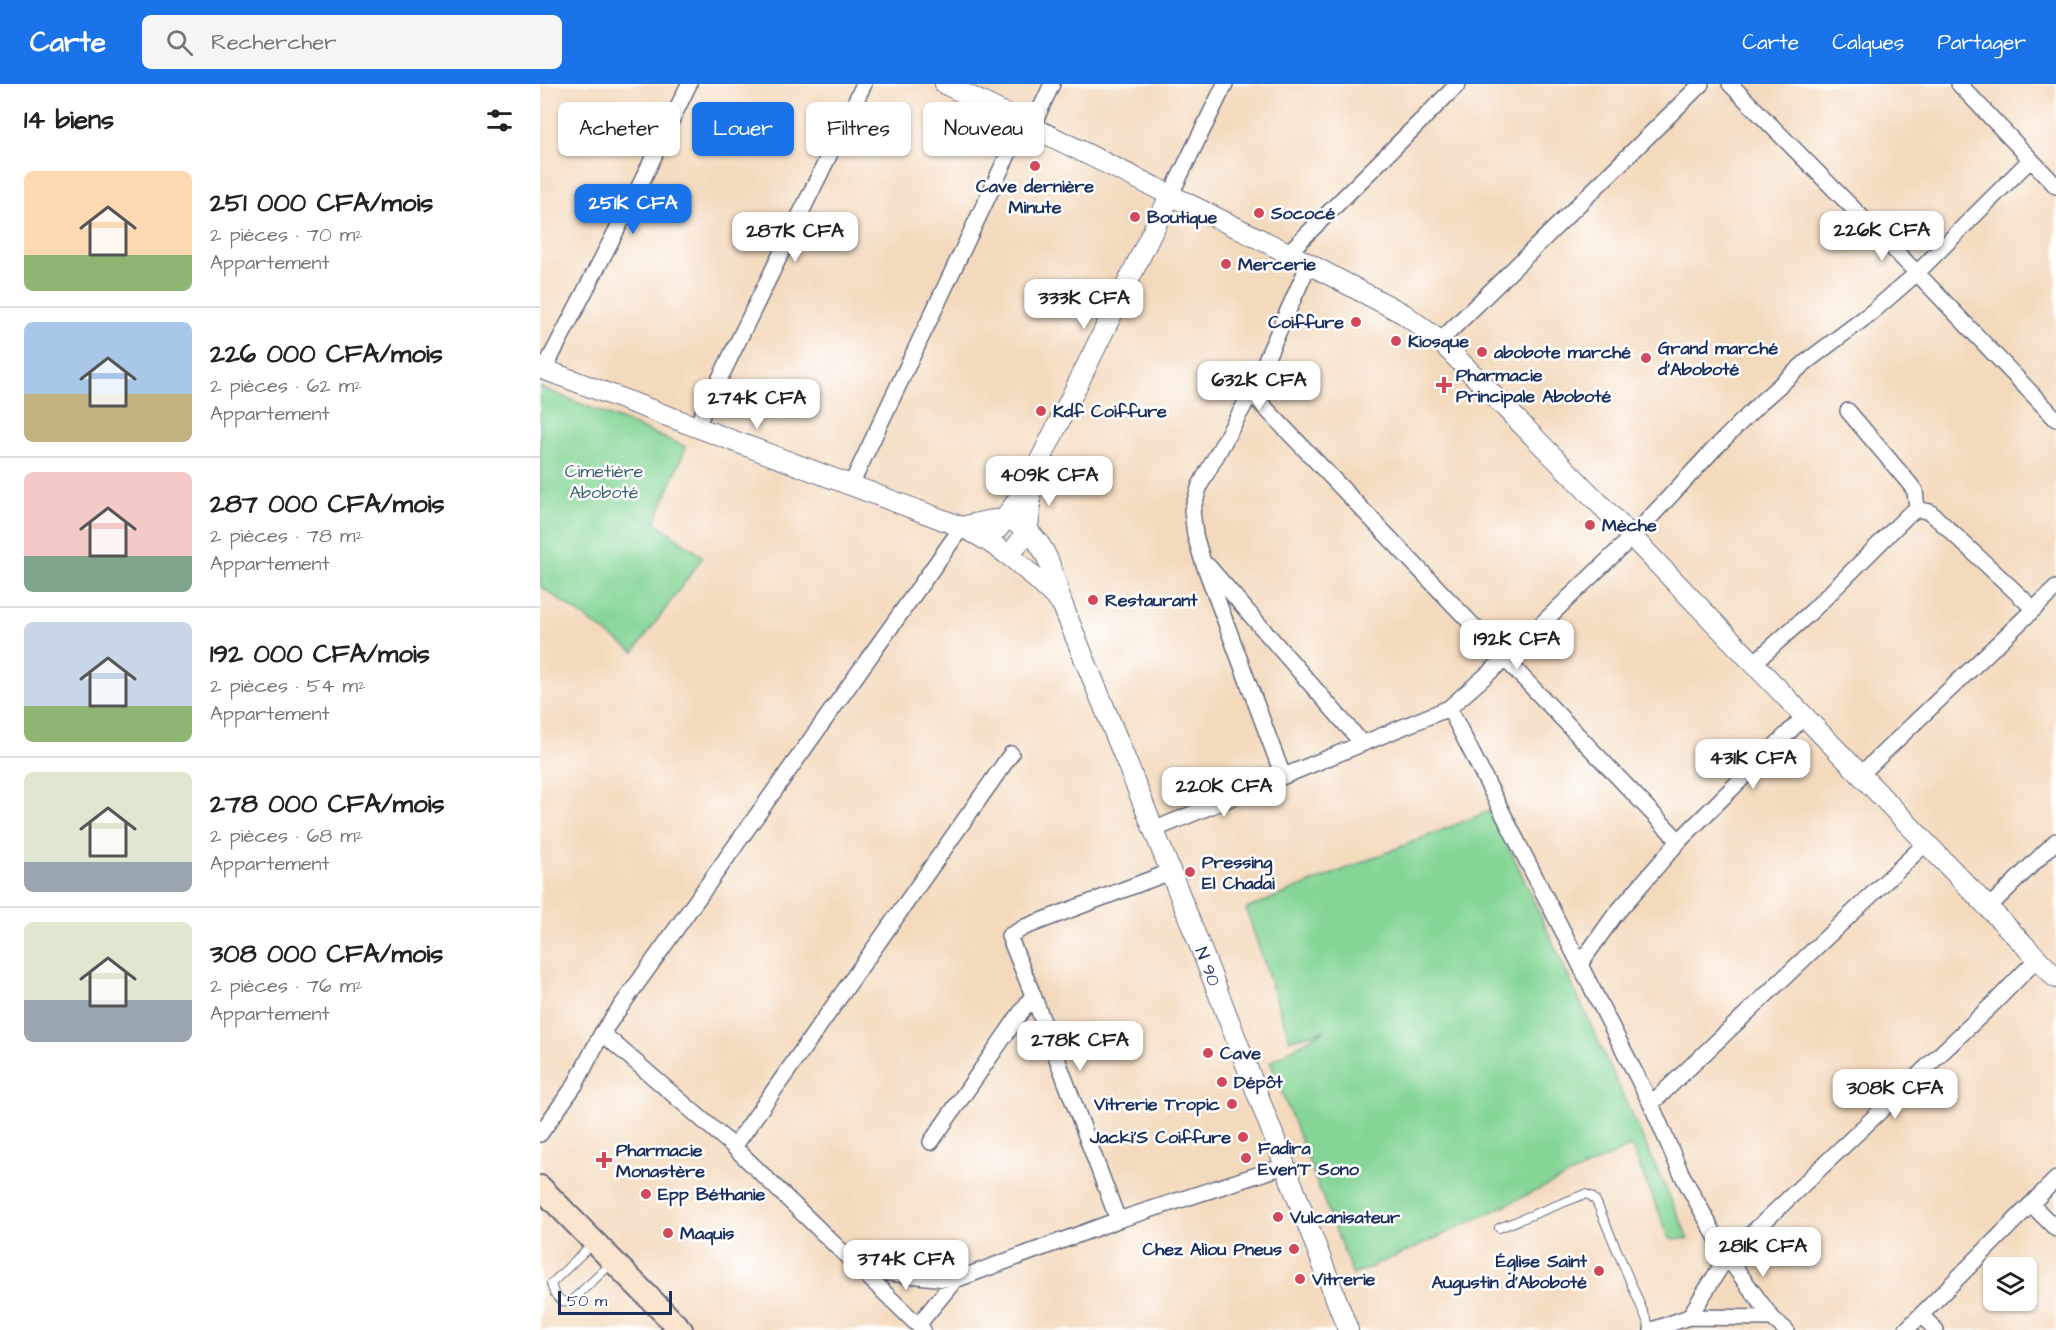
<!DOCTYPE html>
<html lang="fr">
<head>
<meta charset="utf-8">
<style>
  body { margin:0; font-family:"Architects Daughter",sans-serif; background:#f6f6f6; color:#222; height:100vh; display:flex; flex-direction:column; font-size:22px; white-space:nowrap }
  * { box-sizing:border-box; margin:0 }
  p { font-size:20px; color:#767676 }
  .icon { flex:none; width:33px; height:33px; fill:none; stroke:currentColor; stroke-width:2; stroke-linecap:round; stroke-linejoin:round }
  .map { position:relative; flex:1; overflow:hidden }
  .panel { display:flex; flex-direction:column; background:#fff; width:540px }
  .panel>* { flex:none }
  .hud { position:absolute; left:18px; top:18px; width:570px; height:54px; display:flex; gap:12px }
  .controls { position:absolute; left:1443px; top:1173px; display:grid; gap:12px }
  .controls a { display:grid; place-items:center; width:54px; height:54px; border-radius:9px; background:#fff; box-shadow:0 2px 4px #0004; font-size:30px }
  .scale { position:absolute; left:18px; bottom:15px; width:114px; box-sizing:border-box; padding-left:6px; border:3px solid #1b2f5e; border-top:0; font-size:16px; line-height:21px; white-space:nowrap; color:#1b2f5e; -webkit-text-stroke:4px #fff; paint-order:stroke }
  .price { position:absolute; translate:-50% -51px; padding:0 14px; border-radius:12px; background:#fff; color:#222; font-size:20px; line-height:39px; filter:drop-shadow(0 2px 3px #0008) }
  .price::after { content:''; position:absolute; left:50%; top:36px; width:18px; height:14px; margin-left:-9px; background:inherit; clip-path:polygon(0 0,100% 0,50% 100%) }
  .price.current { background:#1a73e8; color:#fff }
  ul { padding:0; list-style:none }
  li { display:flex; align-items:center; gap:18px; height:150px; padding:0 24px }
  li+li { border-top:2px solid #e0e0e0 }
  li span { display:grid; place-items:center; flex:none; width:168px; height:120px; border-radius:9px; color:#555 }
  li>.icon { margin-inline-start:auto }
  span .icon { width:72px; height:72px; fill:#fffc; stroke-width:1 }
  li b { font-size:26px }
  h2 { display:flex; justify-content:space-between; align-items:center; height:72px; padding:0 24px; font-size:26px }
  .chip { padding:0 21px; border-radius:9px; background:#fff; box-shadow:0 2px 4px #0004; font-size:21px; line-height:54px }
  .chip.current { background:#1a73e8; color:#fff }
  header { display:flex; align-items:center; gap:36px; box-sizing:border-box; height:84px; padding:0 30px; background:#1a73e8; color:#fff }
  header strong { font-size:28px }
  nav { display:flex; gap:33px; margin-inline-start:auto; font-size:21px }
  .search { width:420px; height:54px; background:#f6f6f6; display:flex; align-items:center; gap:15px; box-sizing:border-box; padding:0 21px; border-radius:9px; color:#767676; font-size:22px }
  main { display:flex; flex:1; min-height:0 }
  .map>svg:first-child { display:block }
  .green { fill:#85d696; stroke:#50827a; stroke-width:1.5 }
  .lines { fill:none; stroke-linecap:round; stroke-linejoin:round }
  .service-casing { stroke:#676b7f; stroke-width:10 }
  .minor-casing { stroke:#676b7f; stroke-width:18 }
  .tertiary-casing { stroke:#676b7f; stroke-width:22 }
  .secondary-casing { stroke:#676b7f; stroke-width:26 }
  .service { stroke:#fff; stroke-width:8 }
  .minor { stroke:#fff; stroke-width:15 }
  .tertiary { stroke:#fff; stroke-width:20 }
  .secondary { stroke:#fbe5cf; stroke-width:22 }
  .poi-dot { fill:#d1495b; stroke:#fff; stroke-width:2 }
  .labels { text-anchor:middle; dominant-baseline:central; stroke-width:5; stroke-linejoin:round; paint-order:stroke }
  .poi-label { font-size:18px; font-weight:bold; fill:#1b2f5e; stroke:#fff; text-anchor:start }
  .park-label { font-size:18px; fill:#3b616f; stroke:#fff }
  .street-label { font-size:18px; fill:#1b2f5e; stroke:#fff }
</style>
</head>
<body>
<header>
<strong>Carte</strong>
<div class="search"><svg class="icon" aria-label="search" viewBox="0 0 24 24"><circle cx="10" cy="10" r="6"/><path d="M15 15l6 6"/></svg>Rechercher</div>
<nav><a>Carte</a><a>Calques</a><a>Partager</a></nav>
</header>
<main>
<section class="panel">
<h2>14 biens<svg class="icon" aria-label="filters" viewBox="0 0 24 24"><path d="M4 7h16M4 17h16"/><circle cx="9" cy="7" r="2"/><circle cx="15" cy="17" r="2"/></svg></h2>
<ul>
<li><span style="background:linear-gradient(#ffd9b3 70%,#8fb573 0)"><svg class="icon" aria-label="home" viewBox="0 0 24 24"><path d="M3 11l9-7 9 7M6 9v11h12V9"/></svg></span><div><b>251 000 CFA/mois</b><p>2 pièces · 70 m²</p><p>Appartement</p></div></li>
<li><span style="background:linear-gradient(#a9c7e8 60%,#c2b280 0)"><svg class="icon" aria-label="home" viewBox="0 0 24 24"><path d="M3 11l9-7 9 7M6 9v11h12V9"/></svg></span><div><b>226 000 CFA/mois</b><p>2 pièces · 62 m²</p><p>Appartement</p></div></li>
<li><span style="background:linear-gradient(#f6c9c9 70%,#7fa58c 0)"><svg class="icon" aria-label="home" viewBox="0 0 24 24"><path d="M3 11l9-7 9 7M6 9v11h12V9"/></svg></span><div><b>287 000 CFA/mois</b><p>2 pièces · 78 m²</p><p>Appartement</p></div></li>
<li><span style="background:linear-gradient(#c9d6e8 70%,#8fb573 0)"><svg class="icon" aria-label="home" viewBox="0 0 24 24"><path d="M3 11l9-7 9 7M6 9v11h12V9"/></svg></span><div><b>192 000 CFA/mois</b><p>2 pièces · 54 m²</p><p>Appartement</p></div></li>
<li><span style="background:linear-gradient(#dfe7d0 75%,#9aa5b1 0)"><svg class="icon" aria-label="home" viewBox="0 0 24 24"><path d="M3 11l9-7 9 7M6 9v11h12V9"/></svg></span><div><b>278 000 CFA/mois</b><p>2 pièces · 68 m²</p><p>Appartement</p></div></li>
<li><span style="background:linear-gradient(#dfe7d0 65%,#9aa5b1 0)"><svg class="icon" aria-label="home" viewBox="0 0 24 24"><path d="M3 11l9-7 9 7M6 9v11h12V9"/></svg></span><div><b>308 000 CFA/mois</b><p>2 pièces · 76 m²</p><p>Appartement</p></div></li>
</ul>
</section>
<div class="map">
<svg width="1516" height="1246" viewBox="0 0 1516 1246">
  <rect width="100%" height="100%" fill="#fff"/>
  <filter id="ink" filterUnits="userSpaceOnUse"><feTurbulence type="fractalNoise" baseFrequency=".0167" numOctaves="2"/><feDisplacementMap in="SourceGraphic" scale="12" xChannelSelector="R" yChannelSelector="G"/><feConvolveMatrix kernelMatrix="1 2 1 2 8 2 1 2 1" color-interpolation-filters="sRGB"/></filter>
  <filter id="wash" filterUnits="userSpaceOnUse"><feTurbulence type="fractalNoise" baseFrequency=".008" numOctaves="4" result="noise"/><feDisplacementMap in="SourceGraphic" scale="24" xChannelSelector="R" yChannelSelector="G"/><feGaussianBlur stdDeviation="1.35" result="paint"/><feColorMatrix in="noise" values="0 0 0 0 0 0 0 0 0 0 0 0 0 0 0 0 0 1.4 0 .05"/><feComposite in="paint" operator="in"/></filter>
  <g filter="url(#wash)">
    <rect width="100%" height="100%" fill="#f4dabd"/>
    <path class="green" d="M0 303 146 363 115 438 163 473 94 568 0 502Z
      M952 726 1149 1155H1130L1091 1062 881 1161 813 1191 730 978 785 946 750 956 706 825Z"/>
  </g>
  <g filter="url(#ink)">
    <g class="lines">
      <g class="service-casing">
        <path id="service" d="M959 1144 1045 1110 1051 1112 1056 1117 1111 1246
          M53 1159 11 1200 14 1209 21 1217 30 1218 73 1178"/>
      </g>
      <g class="minor-casing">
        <path id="minor" d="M1190 0 1377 189 1516 335
          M1419 0 1516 102
          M492 43 512 0
          M630 112 685 0
          M748 169 918 0
          M900 257 1161 0
          M4 286 99 103 149 0
          M711 309 1139 757
          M1308 327 1369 399 1375 407 1377 425
          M156 343 324 0
          M311 401 483 39
          M668 482 822 659
          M1214 579 1272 527 1367 432 1377 425 1390 428 1494 525
          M909 624 1111 1020 1141 1089 1187 1173 1232 1234 1246 1246
          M1320 691 1516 504
          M743 692 662 475 655 451 652 427 660 401 711 309 769 180
          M613 746 909 624 966 574 1092 453 1174 365 1222 317 1266 278 1331 229 1377 189 1490 76
          M1449 823 1516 757
          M1040 880 1074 832 1139 757 1264 633
          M62 949 194 1063 383 1246
          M1111 1020 1386 759
          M0 1050 35 1001 62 949 422 443
          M391 1058 493 911
          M194 1063 471 670
          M1491 1120 1516 1145
          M578 1136 493 911 469 852 485 843 630 788
          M321 1186 415 1196 578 1136 745 1082
          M1381 1231 1396 1246
          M1149 1233 1187 1173 1455 918 1498 874
          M378 1241 415 1196
          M1112 1246 1149 1233 1232 1234
          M1366 1246 1516 1095"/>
      </g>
      <g class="tertiary-casing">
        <g id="tertiary">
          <path d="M405 0 748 169 864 230 900 257 1092 453 1516 894"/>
          <path d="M0 284 422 443C462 462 489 487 520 518"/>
          <path id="s1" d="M422 443C454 436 473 426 497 457 512 476 515 501 523 522 538 560 554 598 569 635 652 838 730 1042 808 1246"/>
          <path d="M458 445 490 397 630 112"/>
          <path d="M469 470C494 447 490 428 490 397"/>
        </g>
      </g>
      <g class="secondary-casing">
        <path id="secondary" d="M0 1103 141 1246"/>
      </g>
      <use href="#service" class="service"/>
      <use href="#minor" class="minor"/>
      <use href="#tertiary" class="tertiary"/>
      <use href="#secondary" class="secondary"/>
    </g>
  </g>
  <g class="poi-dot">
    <circle cx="495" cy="82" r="6"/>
    <circle cx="719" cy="129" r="6"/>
    <circle cx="595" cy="133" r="6"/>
    <circle cx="686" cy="180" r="6"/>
    <circle cx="816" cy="238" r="6"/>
    <circle cx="856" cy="257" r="6"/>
    <circle cx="942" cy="268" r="6"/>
    <circle cx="1106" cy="274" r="6"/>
    <path d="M901 292h6v6h6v6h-6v6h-6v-6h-6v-6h6z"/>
    <circle cx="501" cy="327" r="6"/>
    <circle cx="1050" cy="441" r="6"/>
    <circle cx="553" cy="516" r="6"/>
    <circle cx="650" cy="788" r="6"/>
    <circle cx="668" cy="969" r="6"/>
    <circle cx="682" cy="998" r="6"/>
    <circle cx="692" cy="1020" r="6"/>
    <circle cx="703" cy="1053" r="6"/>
    <circle cx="706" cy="1074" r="6"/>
    <path d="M61 1067h6v6h6v6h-6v6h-6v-6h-6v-6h6z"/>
    <circle cx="106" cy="1110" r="6"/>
    <circle cx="738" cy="1133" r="6"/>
    <circle cx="128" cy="1149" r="6"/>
    <circle cx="754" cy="1165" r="6"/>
    <circle cx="1059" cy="1187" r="6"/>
    <circle cx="760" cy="1195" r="6"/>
  </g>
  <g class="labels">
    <g class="poi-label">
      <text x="495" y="102" text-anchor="middle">Cave dernière<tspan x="495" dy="21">Minute</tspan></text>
      <text x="731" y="129">Sococé</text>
      <text x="607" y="133">Boutique</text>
      <text x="698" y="180">Mercerie</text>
      <text x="804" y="238" text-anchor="end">Coiffure</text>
      <text x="868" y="257">Kiosque</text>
      <text x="1118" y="264">Grand marché<tspan x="1118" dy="21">d’Aboboté</tspan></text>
      <text x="954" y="268">abobote marché</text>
      <text x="916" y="291">Pharmacie<tspan x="916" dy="21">Principale Aboboté</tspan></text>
      <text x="513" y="327">Kdf Coiffure</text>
      <text x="1062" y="441">Mèche</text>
      <text x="565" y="516">Restaurant</text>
      <text x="662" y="778">Pressing<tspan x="662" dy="21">El Chadai</tspan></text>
      <text x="680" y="969">Cave</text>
      <text x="694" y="998">Dépôt</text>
      <text x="680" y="1020" text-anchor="end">Vitrerie Tropic</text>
      <text x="691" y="1053" text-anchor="end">Jacki'S Coiffure</text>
      <text x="718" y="1064">Fadira<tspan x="718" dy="21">Even'T Sono</tspan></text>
      <text x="76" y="1066">Pharmacie<tspan x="76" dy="21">Monastère</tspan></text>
      <text x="118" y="1110">Epp Béthanie</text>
      <text x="750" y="1133">Vulcanisateur</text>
      <text x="140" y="1149">Maquis</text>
      <text x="742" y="1165" text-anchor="end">Chez Aliou Pneus</text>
      <text x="1047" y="1177" text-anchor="end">Église Saint<tspan x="1047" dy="21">Augustin d’Aboboté</tspan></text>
      <text x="772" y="1195">Vitrerie</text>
    </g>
    <g class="park-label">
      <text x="64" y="387">Cimetière<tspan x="64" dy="21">Aboboté</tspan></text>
    </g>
    <g class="street-label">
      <text stroke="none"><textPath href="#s1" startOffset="542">N 90</textPath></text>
    </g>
  </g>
</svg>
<div class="controls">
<a><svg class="icon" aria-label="layers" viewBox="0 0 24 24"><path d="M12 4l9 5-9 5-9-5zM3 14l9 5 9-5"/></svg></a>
</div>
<div class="scale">50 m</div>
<b class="price current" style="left:93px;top:151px">251K CFA</b>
<b class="price" style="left:1342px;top:178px">226K CFA</b>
<b class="price" style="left:255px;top:179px">287K CFA</b>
<b class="price" style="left:544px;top:246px">333K CFA</b>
<b class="price" style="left:719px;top:328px">632K CFA</b>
<b class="price" style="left:217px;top:346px">274K CFA</b>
<b class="price" style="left:509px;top:423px">409K CFA</b>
<b class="price" style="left:977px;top:587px">192K CFA</b>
<b class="price" style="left:1213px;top:706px">431K CFA</b>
<b class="price" style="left:684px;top:734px">220K CFA</b>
<b class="price" style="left:540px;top:988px">278K CFA</b>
<b class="price" style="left:1355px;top:1036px">308K CFA</b>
<b class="price" style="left:1223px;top:1194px">281K CFA</b>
<b class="price" style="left:366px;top:1207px">374K CFA</b>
<div class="hud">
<a class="chip">Acheter</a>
<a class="chip current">Louer</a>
<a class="chip">Filtres</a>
<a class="chip">Nouveau</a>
</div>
</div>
</main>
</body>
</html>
